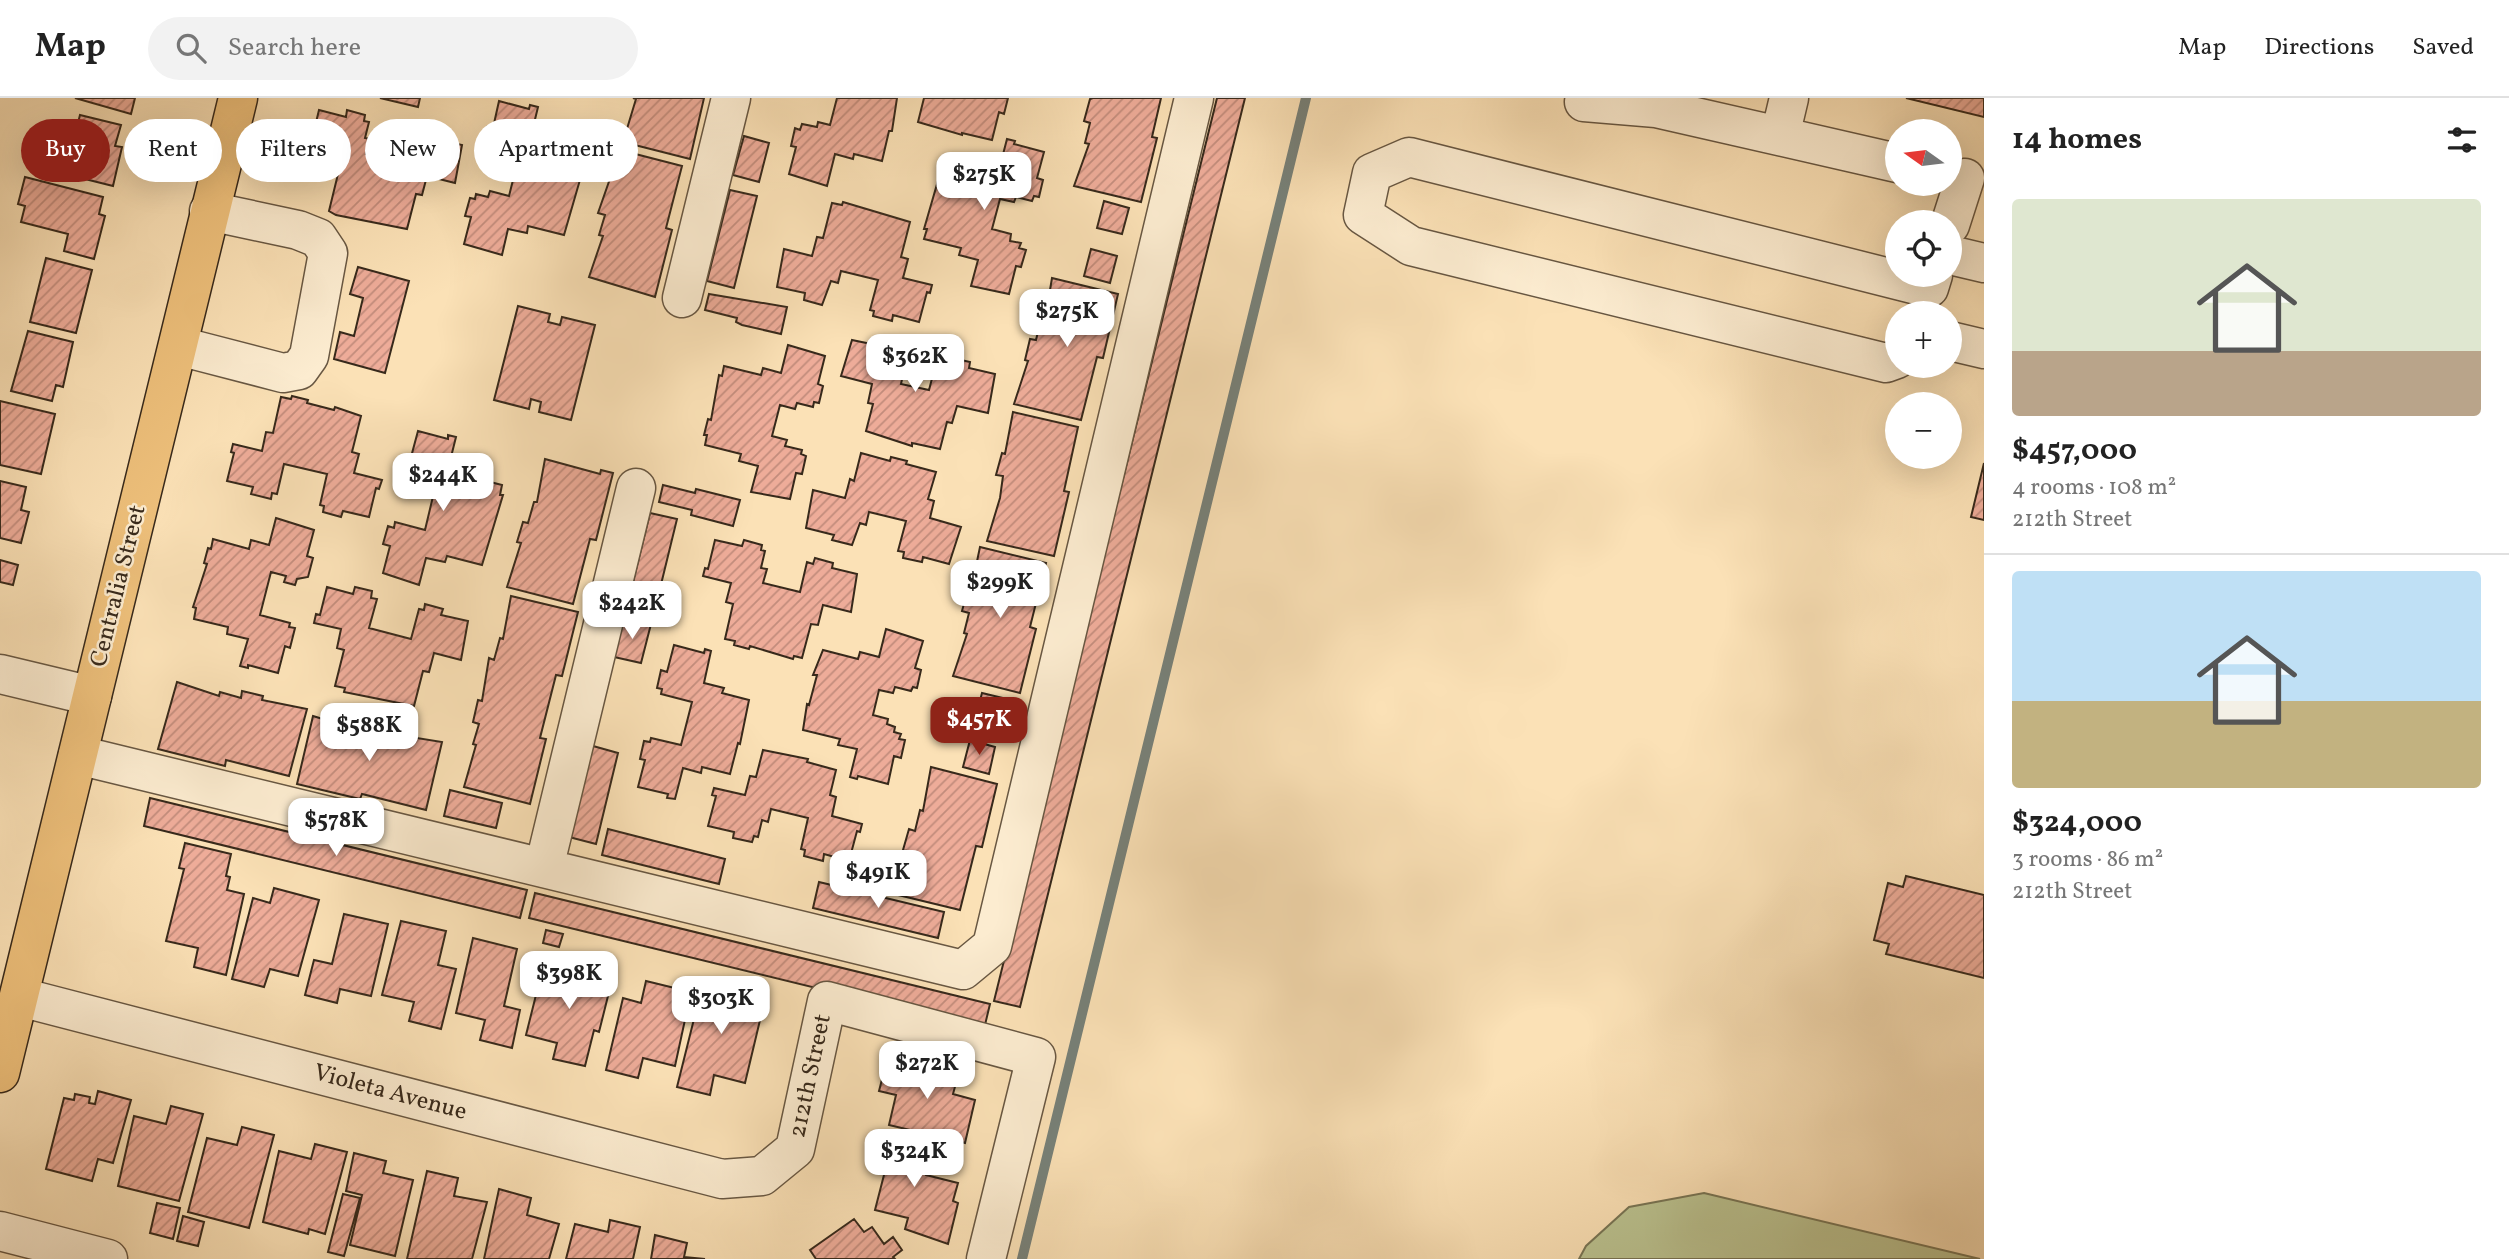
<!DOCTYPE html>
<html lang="en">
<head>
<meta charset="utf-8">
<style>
  body { margin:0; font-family:Vollkorn,serif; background:#f2f2f2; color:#222; height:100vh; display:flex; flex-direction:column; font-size:26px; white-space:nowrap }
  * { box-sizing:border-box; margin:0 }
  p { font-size:23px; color:#767676 }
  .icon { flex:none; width:38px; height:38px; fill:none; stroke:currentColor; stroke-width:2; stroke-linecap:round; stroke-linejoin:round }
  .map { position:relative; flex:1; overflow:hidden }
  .sheet { display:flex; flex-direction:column; background:#fff; width:525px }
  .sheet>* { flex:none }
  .banner { position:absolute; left:21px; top:21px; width:665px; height:63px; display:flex; gap:14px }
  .needle { width:46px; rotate:284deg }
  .fabs { position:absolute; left:1885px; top:21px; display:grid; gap:14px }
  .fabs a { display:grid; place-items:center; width:77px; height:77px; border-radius:50%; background:#fff; box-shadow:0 7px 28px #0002; font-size:35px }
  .price { position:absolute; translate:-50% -60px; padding:0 16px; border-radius:14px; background:#fff; color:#222; font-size:23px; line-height:46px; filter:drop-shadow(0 2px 4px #0008) }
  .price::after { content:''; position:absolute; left:50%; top:42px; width:21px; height:16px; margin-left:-10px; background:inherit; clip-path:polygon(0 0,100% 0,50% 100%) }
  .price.active { background:#8f2418; color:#fff }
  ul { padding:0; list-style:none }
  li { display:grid; align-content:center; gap:14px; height:371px; padding:0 28px }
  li+li { border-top:2px solid #e0e0e0 }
  li span { display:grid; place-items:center; height:217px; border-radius:7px; color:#555 }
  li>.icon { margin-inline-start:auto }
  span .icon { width:126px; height:126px; fill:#fffc; stroke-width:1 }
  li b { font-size:30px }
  h2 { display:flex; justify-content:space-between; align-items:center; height:84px; padding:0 28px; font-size:30px }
  .chip { padding:0 24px; border-radius:32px; background:#fff; box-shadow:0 7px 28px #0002; font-size:24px; line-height:63px }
  .chip.active { background:#8f2418; color:#fff }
  header { display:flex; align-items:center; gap:42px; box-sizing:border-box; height:98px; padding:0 35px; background:#fff; border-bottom:2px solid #e0e0e0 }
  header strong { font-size:33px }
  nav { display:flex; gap:38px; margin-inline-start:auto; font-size:24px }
  .search { width:490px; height:63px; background:#f2f2f2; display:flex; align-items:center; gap:18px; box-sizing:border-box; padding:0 24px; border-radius:38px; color:#767676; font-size:26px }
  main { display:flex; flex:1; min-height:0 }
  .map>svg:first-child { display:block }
  .pitch { fill:#bbc391; stroke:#797656; stroke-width:2 }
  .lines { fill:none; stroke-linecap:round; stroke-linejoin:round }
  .stream { stroke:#778179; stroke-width:10 }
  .building { fill:url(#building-hatch); stroke:#37291b; stroke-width:2 }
  .minor-casing { stroke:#685742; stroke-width:41 }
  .major-casing { stroke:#37291b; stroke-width:41 }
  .minor { stroke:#fcecd0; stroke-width:38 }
  .major { stroke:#eec07b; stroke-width:38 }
  .labels { text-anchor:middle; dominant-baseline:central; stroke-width:5; stroke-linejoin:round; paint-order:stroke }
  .street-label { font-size:24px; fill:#37291b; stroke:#fcecd0 }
</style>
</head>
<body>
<header>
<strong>Map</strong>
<div class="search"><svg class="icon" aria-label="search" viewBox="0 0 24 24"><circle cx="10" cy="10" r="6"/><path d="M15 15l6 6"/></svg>Search here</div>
<nav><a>Map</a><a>Directions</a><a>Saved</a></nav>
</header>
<main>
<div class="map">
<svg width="1984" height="1161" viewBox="0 0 1984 1161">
  <defs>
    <pattern id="building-hatch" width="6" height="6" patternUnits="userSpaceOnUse" patternTransform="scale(1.75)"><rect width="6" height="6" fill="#eeac99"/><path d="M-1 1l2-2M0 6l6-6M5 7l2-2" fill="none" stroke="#c28c7c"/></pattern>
  </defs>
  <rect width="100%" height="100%" fill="#fbe1b6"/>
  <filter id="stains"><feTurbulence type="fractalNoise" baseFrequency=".00286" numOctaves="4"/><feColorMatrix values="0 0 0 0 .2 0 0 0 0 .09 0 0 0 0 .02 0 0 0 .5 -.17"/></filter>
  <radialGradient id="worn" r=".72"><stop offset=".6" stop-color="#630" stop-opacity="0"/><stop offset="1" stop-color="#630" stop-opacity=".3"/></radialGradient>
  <path class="pitch" d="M1704 1095 1980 1161H1579L1586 1148 1629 1109Z"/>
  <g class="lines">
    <path class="stream" d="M1022 1161 1306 0"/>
  </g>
  <path class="building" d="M75 0H135L131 16Z
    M380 0H420L418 9Z
    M704 0 690 61 623 44 636 1 633 0Z
    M837 0H897L892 33H889L882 63 854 56 853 61 835 56 827 88 789 76 796 49 791 48 795 30 800 32 802 26 817 29 818 24 830 27Z
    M924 0H1008L1004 16 999 14 992 42 962 35V37L918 24Z
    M1093 0H1161L1152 39 1157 40 1141 104 1074 88 1089 46 1085 45 1090 25 1084 23 1090 1Z
    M1217 0H1245L1020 909 994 903Z
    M1906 0H1984V19Z
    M499 3 529 11 530 7 538 9 531 38 549 42 547 49 583 58 581 67 584 68 564 137 528 128 527 135 508 131 502 157 464 146 471 119 465 118 470 100 475 101 476 96 488 99 490 93 509 98 517 66 498 61 499 57 486 54 488 48 482 47 487 29 493 30Z
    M319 12 346 19 347 12 365 17 364 23 369 24 365 40 370 41 366 56 397 64 401 50 407 51 411 34 416 36 418 30 436 34 434 41 462 47 455 85 427 78 422 97 416 96 407 131 336 117 329 113 338 76 330 74 334 56 307 49 309 41H312Z
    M80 17 121 27 115 48 122 49 113 88 81 80 85 64 69 60Z
    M744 38 769 45 759 84 733 77Z
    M1007 41 1015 43 1014 46 1044 54 1037 80 1043 82 1039 99 1034 98 1032 103 1016 99 1014 104 1000 101 992 131 1011 136 1010 143 1021 145 1019 150 1026 152 1021 169 1016 168 1009 196 971 188 978 162 959 157 961 150 924 141 927 131H924L944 62 981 71 982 64 1000 68Z
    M616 51 682 68 666 130 672 132 655 199 589 179 603 138 599 137 605 117 598 115 613 72H610Z
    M25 79 103 99 99 116 105 118 94 161 64 153 68 136 21 124 25 108 18 106Z
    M730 92 757 98 734 190 707 183Z
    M1104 103 1129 110 1122 136 1097 130Z
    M843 104 910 124 901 159 908 161 903 180 932 187 930 195 927 194 919 224 893 217 892 223 873 218 874 213 870 212 878 182 841 173 838 185 831 183 822 207 804 202 805 195 777 189 784 151 812 158 817 139 823 140 832 105 842 107Z
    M1091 151 1117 158 1110 185 1084 178Z
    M46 160 92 172 76 235 30 224Z
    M358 169 409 183 385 275 334 261 340 234 354 238 363 200 350 196Z
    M1052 180 1118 196 1103 260 1097 259 1081 322 1014 306 1028 263 1025 262 1030 241 1036 242 1041 221 1045 222Z
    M709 196 787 209 781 236 742 227 736 224 737 220 705 212Z
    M518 208 550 216 548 224 560 227 562 219 595 227 571 322 539 314 541 304 531 301 529 311 494 302Z
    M28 233 73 244 63 289 56 287 52 303 11 293Z
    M852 242 881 248 882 243 900 246 898 253 903 254 900 271 904 272 901 286 929 292 934 273 943 275 946 264 951 266 952 260 970 264 969 270 995 276 988 315 957 308 952 325 947 324 940 351 912 345V348L866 333 873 306 868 305 872 286 841 278Z
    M788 247 825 258 818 286 823 288 819 305 814 304 813 309 797 305 795 311 780 307 772 338 787 342 785 348 802 352 801 356 806 358 802 376 796 375 790 401 751 394 758 368 739 363 741 356 705 347 707 337H704L708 321 711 322 719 277 722 278 724 268 761 277 763 270 781 275Z
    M292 298 308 302 307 305 334 312 335 309 361 318 352 354 359 356 354 375 382 382 379 391 376 390 369 419 343 413 341 419 323 414 324 408 320 407 327 376 284 366 277 396 272 395 271 401 251 396 253 389 227 383 234 355 231 354 233 346 262 353 266 334 273 335 281 299 291 301Z
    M0 303 55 316 41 376 0 367Z
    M1013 314 1078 329 1064 393 1069 394 1054 458 987 443 1000 400 1003 378 996 377 1002 355 1005 356Z
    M418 333 448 341V337L456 339 449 367 468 371 467 378 502 387 500 397H503L482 467 447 458 445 464 426 460 419 487 383 475 390 448 383 446 388 428 394 430 395 424 425 432 435 390 406 382 407 377 401 376 406 358 411 359Z
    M861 355 890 363 891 359 907 363 906 366 936 374 928 401 934 403 930 420 961 429 949 466 923 459 922 464 903 460 904 454 898 453 906 423 869 414 866 427 860 425 852 447 832 442 834 437 806 430 813 392 845 400 850 381 854 383Z
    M545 361 600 376 601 372 613 375 596 442 590 441 573 506 507 489 521 445 517 444 523 424 528 425 534 404H537Z
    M1984 365V422L1971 419Z
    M0 383 26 389 21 412 29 414 21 445 0 440Z
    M663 387 695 395 696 391 740 402 733 428 691 417 692 412 659 404Z
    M650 415 677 421 655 511 628 504Z
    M276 420 314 432 307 458 313 460 308 479 297 481 295 487 284 484 286 478 271 474 260 517 290 525 289 529 295 530 290 550 285 548 278 575 248 567V570L240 568 248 541 227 536 228 529 194 521 196 510 193 509 207 466 204 465 208 450 211 451 213 441 249 451 251 442 269 447Z
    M715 442 742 448 744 442 762 447 761 452 765 453 761 470 767 471 763 485 800 494 807 464 813 466 815 460 833 465 832 470 857 476 851 514 823 507 818 527 811 526 802 560 794 558 793 561 750 548 749 551 734 547 735 543 725 541 733 506 726 504 731 485 703 478 705 470 708 471Z
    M980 449 1046 465 1030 529 1036 531 1020 595 953 578 967 536 964 535 969 515 962 513 968 491 971 492Z
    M0 462 18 467 13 487 0 484Z
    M327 489 353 496 355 489 372 493 371 500 377 501 369 530 411 541 419 511 424 512 425 506 443 511 441 517 468 523 461 562 434 555 429 574 423 573 414 608 344 594 345 590 335 588 344 552 337 550 341 531 314 525 316 516 320 517Z
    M511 498 578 514 562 578 556 577 540 640 546 641 530 706 464 689 476 647 473 646 479 626 473 624 478 602 482 603 489 560 494 562 500 540 503 541Z
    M624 520 651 526 641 565 614 559Z
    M886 531 923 543 915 570 921 572 917 590 913 589 911 593 895 589 893 595 879 592 873 617 888 621 887 626 895 629 894 634 901 636 899 641 905 642 901 660 894 658 888 686 858 678 857 681 850 679 857 651 838 647 840 641 803 632 807 606 809 607 817 577H813L823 552 858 561 860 554 879 559Z
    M674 547 704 555 705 551 711 553 704 585 724 590 722 595 749 602 740 646 738 645 730 676 702 669 701 675 683 670 675 701 667 700 668 696 638 689 645 662 640 661 644 643 650 644 651 640 681 647 692 604 661 596 662 591 657 590 661 572 667 574Z
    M177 584 219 598 220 594 241 600 242 593 263 598 262 602 307 611 289 678 226 662 225 668 158 651Z
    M982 595 1007 601 1000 628 975 622Z
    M313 618 355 631 356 628 376 633 378 628 399 633 398 637 442 644 426 712 362 696 360 701 297 686Z
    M970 642 995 649 989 676 963 669Z
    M593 648 618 655 596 746 569 739Z
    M763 652 808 661 807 664 836 672 830 697 836 699 832 718 862 726 860 734 857 733 849 763 824 756 823 763 804 758 805 752 801 751 808 720 771 711 768 724 762 722 758 739 754 738 752 744 733 740 734 734 708 728 716 698 712 697 714 690 745 697 750 678 756 679Z
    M931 669 997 686 982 749 976 748 960 812 894 796 907 753 903 752 909 731 915 733 920 712 923 713Z
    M450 692 502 705 496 730 444 718Z
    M150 700 527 792 520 820 144 728Z
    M608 731 725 761 719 786 602 757Z
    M185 745 231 756 226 778 230 779 227 792 244 796 226 877 194 869 198 850 166 843 184 771 179 770Z
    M1906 778 1984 797V880L1886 856 1889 846 1874 842 1888 785 1903 789Z
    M819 784 944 814 938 840 813 810Z
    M274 790 319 802 298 878 270 871 264 889 232 881 253 800 270 805Z
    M535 795 990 906 984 931 529 820Z
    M344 816 388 826 371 898 340 891 337 905 305 897 314 862 332 866Z
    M401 823 446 833 438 867 456 871 441 931 409 923 414 904 382 897Z
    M546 832 563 836 559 849 543 845Z
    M473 840 517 851 504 908 520 912 512 950 480 942 485 922 456 915Z
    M590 860 615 866 611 880 587 875Z
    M544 865 612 882 599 934 594 932 585 968 553 961 557 945 526 937Z
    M704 881 766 897 745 985 714 977 710 997 677 989Z
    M646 883 691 894 675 968 643 960 638 980 606 972 623 900 641 905Z
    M887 962 921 970 923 965 959 974 953 996 975 1002 965 1045 889 1027 896 997 879 993Z
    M98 993 131 1002 113 1065 98 1061 92 1083 46 1071 64 1000 74 1002 75 996 90 999 89 1005 95 1006Z
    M171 1008 203 1016 179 1103 118 1088 134 1018 166 1026Z
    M242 1029 274 1037 249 1130 188 1114 207 1040 237 1047Z
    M879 1036 933 1051 926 1077 958 1085 953 1103 958 1105 948 1146 905 1131 908 1120 875 1112 885 1073 872 1070Z
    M315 1046 347 1054 325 1136 309 1131 308 1136 263 1124 279 1053 311 1061Z
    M354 1055 386 1063 383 1075 413 1082 395 1158 350 1147 362 1097 346 1093Z
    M427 1073 458 1080 454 1098 487 1104 472 1161H407Z
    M499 1091 531 1100 527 1117 559 1126 549 1161H484Z
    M343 1096 360 1100 344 1158 328 1154Z
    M157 1105 180 1110 173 1141 150 1135Z
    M183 1118 204 1124 198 1148 177 1143Z
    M854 1121 864 1134 872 1129 884 1146 893 1139 902 1152 893 1159 895 1161H816L810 1152Z
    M610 1122 640 1129 633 1161H566L575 1126 608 1134Z
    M655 1137 687 1145 684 1159 705 1161H651Z"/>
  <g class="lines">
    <g class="minor-casing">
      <path id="minor" d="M1584 4 1656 10 1897 65
        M1780 38 1789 0
        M1950 127 1965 80
        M1950 157 1984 165
        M682 200 731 0
        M1950 243 1984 251
        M179 248 283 275 299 272 309 258 328 155 318 140 298 132 209 113
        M1897 261 1886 265 1411 148 1363 117 1372 75 1409 59 1929 190 1933 177
        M0 576 92 598
        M78 657 963 872 992 848 1194 0
        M544 770 636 390
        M20 899 722 1081 762 1078 795 1051 827 903 1036 959 986 1161
        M0 1133 108 1161"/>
    </g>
    <g class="major-casing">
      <path id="major" d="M0 975 238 0"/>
    </g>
    <use href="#minor" class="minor"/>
    <use href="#major" class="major"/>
  </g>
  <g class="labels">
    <g class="street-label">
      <text transform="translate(119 488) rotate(-76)">Centralia Street</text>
      <text transform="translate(811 978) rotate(-78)">212th Street</text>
      <text transform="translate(390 995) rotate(15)">Violeta Avenue</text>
    </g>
  </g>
  <rect width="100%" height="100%" filter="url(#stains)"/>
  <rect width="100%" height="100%" fill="url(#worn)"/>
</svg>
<div class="fabs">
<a><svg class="needle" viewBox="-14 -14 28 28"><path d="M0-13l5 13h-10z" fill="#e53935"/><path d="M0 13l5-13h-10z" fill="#767676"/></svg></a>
<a><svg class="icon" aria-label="locate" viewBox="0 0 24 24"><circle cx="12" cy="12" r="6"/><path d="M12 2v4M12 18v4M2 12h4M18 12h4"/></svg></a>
<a>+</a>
<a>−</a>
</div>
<b class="price" style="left:984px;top:114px">$275K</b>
<b class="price" style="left:1067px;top:251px">$275K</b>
<b class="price" style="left:915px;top:296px">$362K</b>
<b class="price" style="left:443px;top:415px">$244K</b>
<b class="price" style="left:1000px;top:522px">$299K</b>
<b class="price" style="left:632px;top:543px">$242K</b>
<b class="price active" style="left:979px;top:659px">$457K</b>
<b class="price" style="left:369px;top:665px">$588K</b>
<b class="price" style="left:336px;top:760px">$578K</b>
<b class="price" style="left:878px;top:812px">$491K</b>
<b class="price" style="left:569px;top:913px">$398K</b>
<b class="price" style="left:721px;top:938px">$303K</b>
<b class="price" style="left:927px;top:1003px">$272K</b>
<b class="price" style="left:914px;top:1091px">$324K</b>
<div class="banner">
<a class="chip active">Buy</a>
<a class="chip">Rent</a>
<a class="chip">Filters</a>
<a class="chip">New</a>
<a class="chip">Apartment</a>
</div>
</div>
<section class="sheet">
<h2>14 homes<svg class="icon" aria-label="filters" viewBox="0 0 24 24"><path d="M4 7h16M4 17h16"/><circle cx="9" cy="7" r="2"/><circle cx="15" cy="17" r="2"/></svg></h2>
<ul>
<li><span style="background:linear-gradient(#dfe7d0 70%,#b9a48a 0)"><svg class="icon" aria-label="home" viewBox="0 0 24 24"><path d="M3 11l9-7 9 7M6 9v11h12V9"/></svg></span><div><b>$457,000</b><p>4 rooms · 108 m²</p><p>212th Street</p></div></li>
<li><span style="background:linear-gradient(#bfe0f5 60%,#c2b280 0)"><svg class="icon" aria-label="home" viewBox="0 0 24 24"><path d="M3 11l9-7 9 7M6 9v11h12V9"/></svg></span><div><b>$324,000</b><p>3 rooms · 86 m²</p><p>212th Street</p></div></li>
</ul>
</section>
</main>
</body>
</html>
